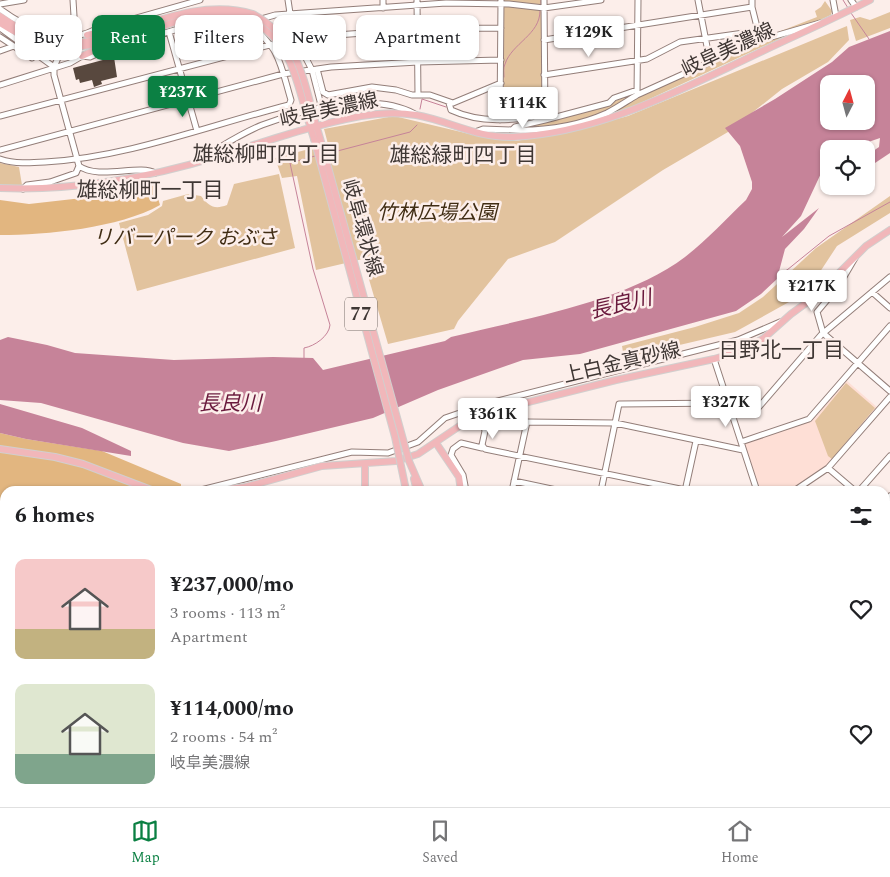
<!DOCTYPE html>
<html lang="en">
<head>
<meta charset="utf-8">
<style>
  body { margin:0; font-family:Spectral,"Noto Sans JP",serif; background:#f2f2f2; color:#202124; height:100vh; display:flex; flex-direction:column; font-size:19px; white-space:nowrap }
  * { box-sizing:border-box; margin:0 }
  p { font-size:16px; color:#757577 }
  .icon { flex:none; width:28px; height:28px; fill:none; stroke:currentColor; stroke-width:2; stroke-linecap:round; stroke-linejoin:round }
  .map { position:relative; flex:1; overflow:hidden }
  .side { position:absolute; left:0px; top:486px; width:890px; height:321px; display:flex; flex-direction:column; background:#fff; border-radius:15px 15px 0 0; box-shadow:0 1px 4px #0004 }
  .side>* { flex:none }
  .guide { position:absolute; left:15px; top:15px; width:500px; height:45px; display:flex; gap:10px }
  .needle { width:32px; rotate:6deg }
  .controls { position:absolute; left:820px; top:75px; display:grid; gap:10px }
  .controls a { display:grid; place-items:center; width:55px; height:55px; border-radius:10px; background:#fff; box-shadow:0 1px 4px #0004; font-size:25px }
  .price { position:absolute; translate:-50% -42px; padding:0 11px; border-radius:5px; background:#fff; color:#222; font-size:16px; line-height:32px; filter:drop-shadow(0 1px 2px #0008) }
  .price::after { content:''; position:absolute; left:50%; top:30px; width:15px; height:11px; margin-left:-8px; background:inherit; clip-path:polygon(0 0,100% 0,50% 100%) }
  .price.current { background:#0b8043; color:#fff }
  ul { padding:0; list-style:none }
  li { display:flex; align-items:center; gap:15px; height:125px; padding:0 15px }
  li span { display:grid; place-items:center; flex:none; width:140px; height:100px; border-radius:10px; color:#555 }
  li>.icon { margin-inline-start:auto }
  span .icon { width:60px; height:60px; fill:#fffc; stroke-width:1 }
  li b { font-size:21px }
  h2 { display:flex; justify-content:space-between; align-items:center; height:60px; padding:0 15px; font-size:21px }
  .chip { padding:0 18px; border-radius:10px; background:#fff; box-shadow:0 1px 4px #0004; font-size:18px; line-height:45px }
  .chip.current { background:#0b8043; color:#fff }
  .menu { display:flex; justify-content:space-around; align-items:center; height:70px; border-top:1px solid #e0e0e0; background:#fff; font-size:14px; color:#757577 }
  .menu a { display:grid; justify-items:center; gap:2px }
  .menu .current { color:#0b8043 }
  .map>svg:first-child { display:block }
  .built { fill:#fedfd6 }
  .green { fill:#e2c39e }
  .forest { fill:#e2b680 }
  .water { fill:#c68399; fill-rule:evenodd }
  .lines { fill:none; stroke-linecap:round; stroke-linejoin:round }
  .stream { stroke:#c68399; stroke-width:1 }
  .building { fill:#58483e }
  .major-tunnel { stroke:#d6c9c6; stroke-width:6; stroke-dasharray:6 3; stroke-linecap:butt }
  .minor-casing { stroke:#937e79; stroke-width:7 }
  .major-casing { stroke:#d1cfce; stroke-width:8 }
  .minor { stroke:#fff; stroke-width:5 }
  .major { stroke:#f1b7ba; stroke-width:6 }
  .major-bridge-casing { stroke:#d1cfce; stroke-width:8; stroke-linecap:butt }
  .major-bridge { stroke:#f1b7ba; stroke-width:6 }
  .labels { text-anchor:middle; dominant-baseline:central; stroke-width:5; stroke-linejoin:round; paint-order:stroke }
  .shield { fill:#fceeea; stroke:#786e6b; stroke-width:1 }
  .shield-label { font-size:19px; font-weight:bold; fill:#3f3734 }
  .street-label { font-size:20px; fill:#3f3734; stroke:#fceeea }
  .park-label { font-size:20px; font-style:italic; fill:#402d14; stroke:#fceeea }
  .neighbourhood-label { font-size:21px; fill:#3f3734; stroke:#fceeea }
  .water-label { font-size:21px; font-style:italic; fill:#69193c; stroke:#fceeea }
</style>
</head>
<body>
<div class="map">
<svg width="890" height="807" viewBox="0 0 890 807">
  <rect width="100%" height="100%" fill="#fceeea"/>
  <path class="built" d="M846 380 878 408 828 465 810 479 790 491H761L744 445 746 442 810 421Z"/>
  <path class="green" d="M504 0H542V114L504 118Z
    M825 1 832 11 831 15 630 108 574 125 525 128 602 107 638 91 644 94 757 43 768 36 817 17 815 11 821 7Z
    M890 12V28L856 41 850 20 860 17 870 20Z
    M847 26 849 40 828 62 782 89 728 132 663 170 555 242 508 259 458 321 454 329 388 344 363 259 316 270 297 176 282 178 275 158 328 144 324 129 394 116 478 136 516 141 572 131 628 116Z
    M0 163 19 167 22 185H0Z
    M279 174 295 248 137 291 119 223 148 215 162 206 163 201 188 194 201 196C209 206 214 210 227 205L234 184Z
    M890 196V213L837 246 814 281 798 297 735 332 624 358 622 346 695 327 739 313 763 297 816 248Z
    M846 383 875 408 832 459 828 456 815 421Z"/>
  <path class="forest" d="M154 185 160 205C119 228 47 235 0 235V200L29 204 100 196Z
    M0 433 26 439 102 451 181 484V491H5V802L761 803 754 807H0Z
    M890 524V643L885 630V526Z"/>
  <path class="water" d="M890 31V153L866 169V156L879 147 880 138 848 149H829V163L824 167 801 216 782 237 819 208 804 229 785 249 777 279 761 294 736 311 580 354 523 360 438 390 373 418 276 441 229 451 183 443 41 403 0 400V340L8 337 47 345 75 353 174 360 273 357 313 358 323 370 445 341 451 337C523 319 626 302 685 257 707 240 726 219 746 200L752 189V182L740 146 725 128 775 99 832 62 849 47ZM829 84H866V121H829Z
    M0 404 82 428 131 451V456L26 439 0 433Z"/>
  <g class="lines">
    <path class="stream" d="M843 0 848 8
      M541 5V0
      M851 13 869 39
      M504 77C504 73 503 68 505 64 512 43 540 35 540 11
      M469 99 492 89
      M420 109 422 99 446 107
      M326 154 410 132 417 125
      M777 274 787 270 829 236 890 202
      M304 358V348C315 346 329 336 330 325L313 269 290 163 315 156"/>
  </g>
  <path class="building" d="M114 57 117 77 101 81 102 84 94 87 92 80 80 83 79 79 76 80 73 68Z"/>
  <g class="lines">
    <path class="major-tunnel" d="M314 807 318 802
      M343 807 347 802"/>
    <g class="minor-casing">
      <path id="minor" d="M288 0 293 33 312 70 322 109
        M383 0V8
        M417 0 418 95
        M833 0 836 16
        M851 0 856 7
        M0 4 24 0
        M0 9C26 28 63 46 94 30L200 0
        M0 28 54 67
        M758 31 768 38 820 23
        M169 32 197 131
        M0 37 32 58 36 54
        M67 39 74 16 73 0
        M544 40 752 7
        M0 51 14 46
        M317 69 323 92 328 95 372 87 396 90 412 95H430L453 103 501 83
        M544 75 647 59 680 42 758 31 752 7V0
        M0 85 70 63 82 56 90 57 101 52 215 18 229 19 247 23 275 15 446 3 509 4 544 8 601 0
        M637 95 710 62 698 0
        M449 103 451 110C481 124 513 120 544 116
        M0 116 296 38 418 29 501 28
        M500 120 501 0
        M545 120 609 103 614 98 637 90
        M512 130C544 131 578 126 607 113 617 108 627 101 637 95L638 0
        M475 132 483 129 512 130 515 127 545 120 544 0
        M0 150 283 74 331 67 418 62 501 60
        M0 159C15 164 30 163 45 162 126 158 210 125 289 105L291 100C286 84 283 67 275 52 269 41 259 35 255 23
        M198 161 205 156C224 145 242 133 262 125 305 109 373 91 415 114
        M79 166C98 180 140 164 155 173
        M23 189 27 185 50 182 76 173 79 166 54 75V67L61 51
        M855 258 838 287 817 312 823 333 890 391
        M872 292 890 308
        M714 359 757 491
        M481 415 485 431 482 445 485 449 690 491
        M732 416 758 408 821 335 890 277
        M741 442 809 419 890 326
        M828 468 855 491
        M514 481 561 491
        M201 490 352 452 388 453 418 442 445 418 486 404 738 340 780 322
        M466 491 463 475 451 455 453 449 461 443 482 448
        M512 491 527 422 615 423 743 450
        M601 491 619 404 728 403
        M685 491 696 441
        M794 491 828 468 890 397
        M859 491 890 456
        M885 502 890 496
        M885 649 890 654
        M885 719 890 718
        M885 797 890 806
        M808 802V807"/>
    </g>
    <g class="major-casing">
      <path id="major" d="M0 16C20 30 42 42 66 43 85 44 102 38 119 33 162 19 208 0 253 14
        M0 23C63 65 107 42 172 23 198 15 221 10 248 19
        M87 35 120 28
        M82 56 102 47
        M313 114 320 138
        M307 116 314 139
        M0 188C71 191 148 178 216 157 264 142 312 125 361 116 379 113 398 112 416 115 450 121 476 138 513 137 596 133 672 94 746 59 787 39 829 21 870 0
        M436 443 459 477 461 491
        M0 449 55 457 83 464 154 491
        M409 461 422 491
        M414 479 417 491
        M196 491H207
        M214 491 245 487 322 466 396 461 418 454 467 421 497 410 616 380 714 359 745 350 764 338 791 314 817 295 866 246 890 230
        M365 491V464"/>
    </g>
    <use href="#minor" class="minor"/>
    <use href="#major" class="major"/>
    <g class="major-bridge-casing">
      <path id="major-bridge" d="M253 14C295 37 302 71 313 114
        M248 19C290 39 295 75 307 116
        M320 138 409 461
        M314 139 395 437 406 490"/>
    </g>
    <use href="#major-bridge" class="major-bridge"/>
  </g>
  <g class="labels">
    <rect class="shield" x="345" y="297.5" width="32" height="33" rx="4"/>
    <g class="shield-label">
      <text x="361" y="314">77</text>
    </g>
    <g class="street-label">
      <text transform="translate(728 50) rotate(-25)">岐阜美濃線</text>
      <text transform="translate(329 110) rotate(-12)">岐阜美濃線</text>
      <text transform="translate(362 228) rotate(74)">岐阜環状線</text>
      <text transform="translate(622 363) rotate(-13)">上白金真砂線</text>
    </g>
    <g class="park-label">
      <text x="437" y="213">竹林広場公園</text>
      <text x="185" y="238">リバーパーク おぶさ</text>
    </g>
    <g class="neighbourhood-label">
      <text x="266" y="155">雄総柳町四丁目</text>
      <text x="463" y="156">雄総緑町四丁目</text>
      <text x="150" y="191">雄総柳町一丁目</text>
      <text x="781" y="351">日野北一丁目</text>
    </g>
    <g class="water-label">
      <text transform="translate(621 305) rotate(-13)">長良川</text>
      <text x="230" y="404">長良川</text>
    </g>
  </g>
</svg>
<div class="controls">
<a><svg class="needle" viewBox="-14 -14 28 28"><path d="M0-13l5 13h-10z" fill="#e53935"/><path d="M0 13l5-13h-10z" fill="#757577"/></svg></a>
<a><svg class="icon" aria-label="locate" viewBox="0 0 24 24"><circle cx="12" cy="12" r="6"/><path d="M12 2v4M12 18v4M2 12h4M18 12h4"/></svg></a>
</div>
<b class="price" style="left:589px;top:58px">¥129K</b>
<b class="price current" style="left:183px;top:118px">¥237K</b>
<b class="price" style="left:523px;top:129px">¥114K</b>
<b class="price" style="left:812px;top:312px">¥217K</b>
<b class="price" style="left:726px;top:428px">¥327K</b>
<b class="price" style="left:493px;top:440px">¥361K</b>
<div class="guide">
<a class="chip">Buy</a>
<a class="chip current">Rent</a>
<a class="chip">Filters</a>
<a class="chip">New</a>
<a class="chip">Apartment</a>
</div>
<section class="side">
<h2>6 homes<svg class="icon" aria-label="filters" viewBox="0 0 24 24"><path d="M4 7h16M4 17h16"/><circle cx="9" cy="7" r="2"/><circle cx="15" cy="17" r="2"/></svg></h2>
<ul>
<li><span style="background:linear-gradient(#f6c9c9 70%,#c2b280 0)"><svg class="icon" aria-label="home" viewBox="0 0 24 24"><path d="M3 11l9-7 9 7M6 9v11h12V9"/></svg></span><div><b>¥237,000/mo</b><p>3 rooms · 113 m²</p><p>Apartment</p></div><svg class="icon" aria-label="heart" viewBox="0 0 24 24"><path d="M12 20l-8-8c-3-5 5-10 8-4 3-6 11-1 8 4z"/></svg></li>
<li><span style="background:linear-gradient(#dfe7d0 70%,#7fa58c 0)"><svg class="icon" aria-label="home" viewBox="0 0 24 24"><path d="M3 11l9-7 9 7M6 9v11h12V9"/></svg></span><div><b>¥114,000/mo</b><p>2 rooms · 54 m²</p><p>岐阜美濃線</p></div><svg class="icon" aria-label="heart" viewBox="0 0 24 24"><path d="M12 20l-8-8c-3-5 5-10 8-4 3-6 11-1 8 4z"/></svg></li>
</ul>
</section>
</div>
<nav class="menu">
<a class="current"><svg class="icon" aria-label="map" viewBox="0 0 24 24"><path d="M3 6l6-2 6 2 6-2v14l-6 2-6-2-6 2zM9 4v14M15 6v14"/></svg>Map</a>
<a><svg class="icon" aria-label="saved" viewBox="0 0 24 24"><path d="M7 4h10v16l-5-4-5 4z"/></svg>Saved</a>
<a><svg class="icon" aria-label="home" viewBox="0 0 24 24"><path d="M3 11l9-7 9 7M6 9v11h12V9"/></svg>Home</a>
</nav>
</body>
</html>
